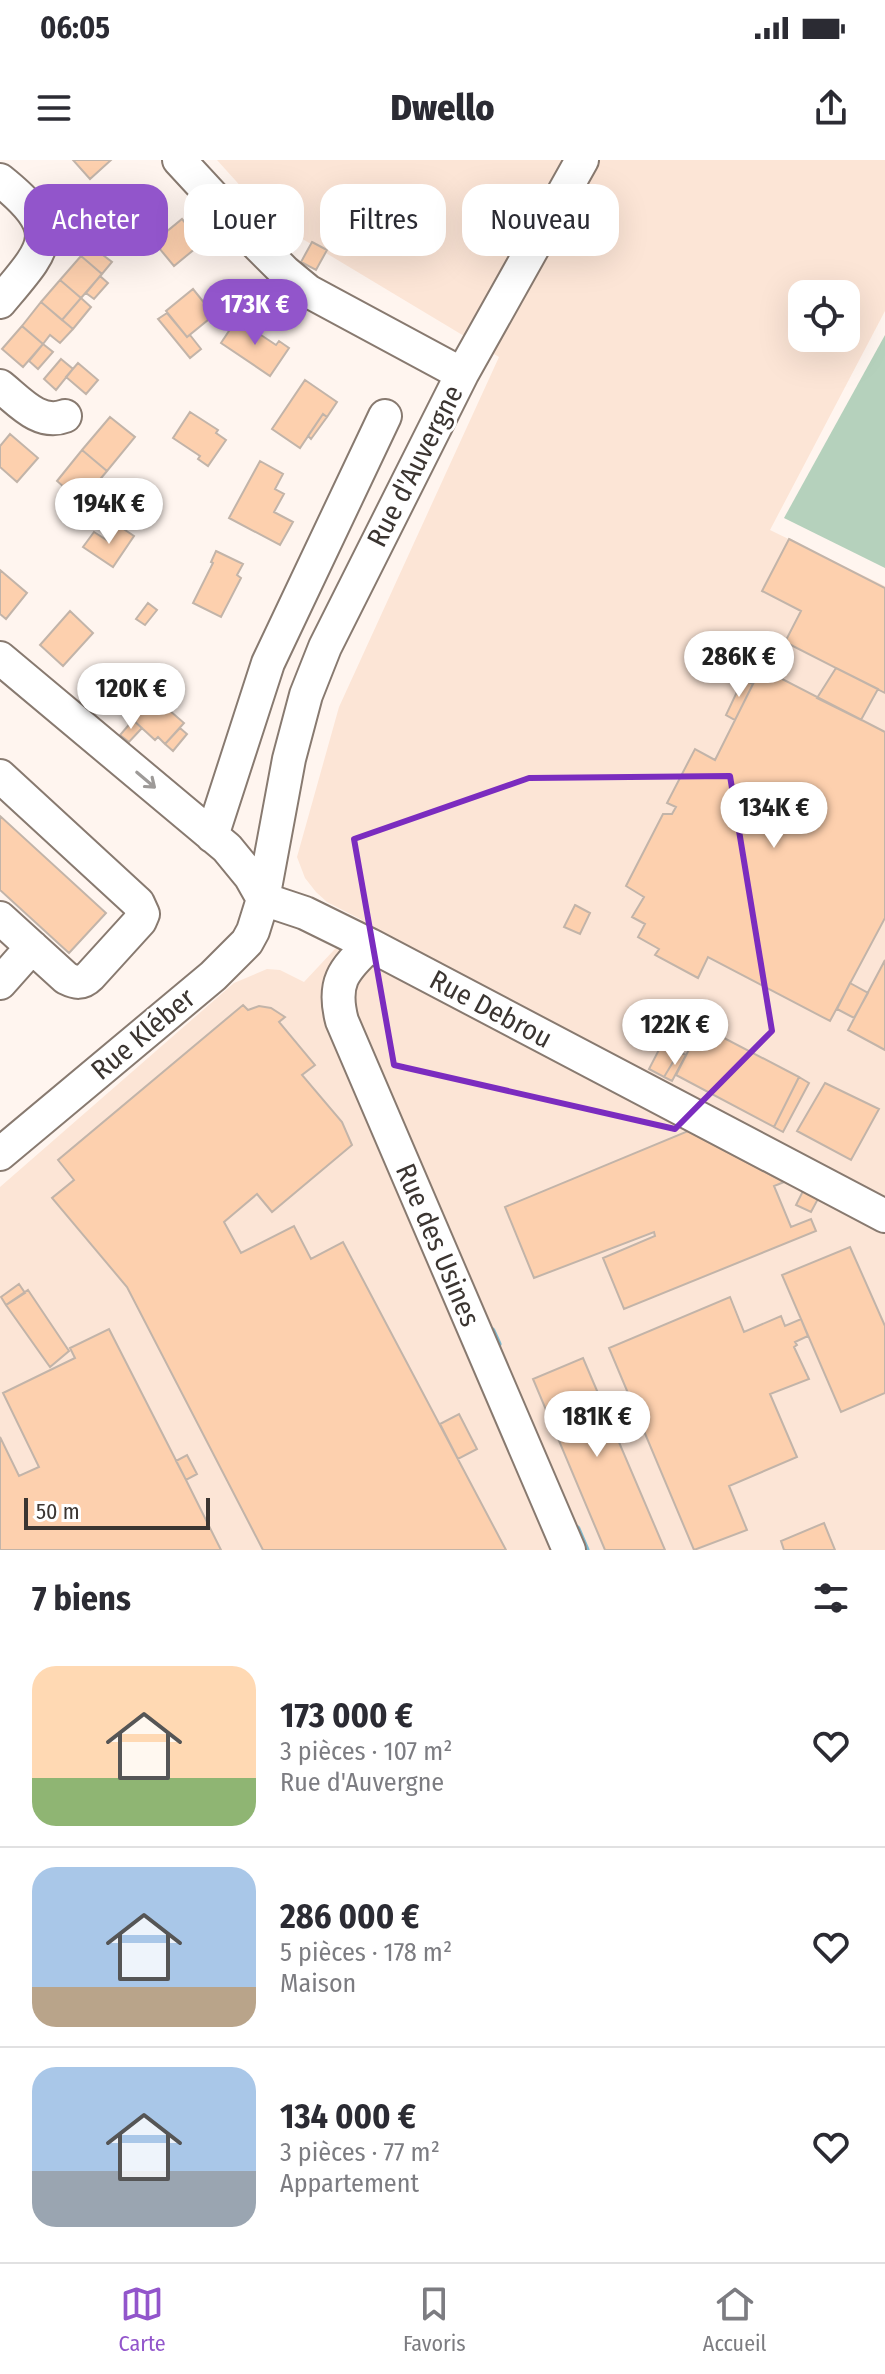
<!DOCTYPE html>
<html lang="fr">
<head>
<meta charset="utf-8">
<style>
  body { margin:0; font-family:"Fira Sans Condensed",sans-serif; background:#f7f7f7; color:#2b2b33; height:100vh; display:flex; flex-direction:column; font-size:30px; white-space:nowrap }
  * { box-sizing:border-box; margin:0 }
  p { font-size:26px; color:#7c7c81 }
  .icon { flex:none; width:44px; height:44px; fill:none; stroke:currentColor; stroke-width:2; stroke-linecap:round; stroke-linejoin:round }
  .map { position:relative; height:1390px; overflow:hidden }
  .panel { display:flex; flex-direction:column; background:#fff; flex:1 }
  .panel>* { flex:none }
  .top-card { position:absolute; left:24px; top:24px; width:838px; height:72px; display:flex; gap:16px }
  .fabs { position:absolute; left:788px; top:120px; display:grid; gap:16px }
  .fabs a { display:grid; place-items:center; width:72px; height:72px; border-radius:16px; background:#fff; box-shadow:0 8px 32px #0002; font-size:40px }
  .scale { position:absolute; left:24px; bottom:20px; width:186px; box-sizing:border-box; padding-left:8px; border:4px solid #3b3531; border-top:0; font-size:22px; line-height:28px; white-space:nowrap; color:#3b3531; -webkit-text-stroke:6px #fff; paint-order:stroke }
  .price { position:absolute; translate:-50% -68px; padding:0 18px; border-radius:28px; background:#fff; color:#222; font-size:26px; line-height:52px; filter:drop-shadow(0 2px 4px #0008) }
  .price::after { content:''; position:absolute; left:50%; top:48px; width:24px; height:18px; margin-left:-12px; background:inherit; clip-path:polygon(0 0,100% 0,50% 100%) }
  .price.selected { background:#9255cb; color:#fff }
  ul { padding:0; list-style:none }
  li { display:flex; align-items:center; gap:24px; height:200px; padding:0 32px }
  li+li { border-top:2px solid #e1e1e2 }
  li span { display:grid; place-items:center; flex:none; width:224px; height:160px; border-radius:24px; color:#555 }
  li>.icon { margin-inline-start:auto }
  span .icon { width:96px; height:96px; fill:#fffc; stroke-width:1 }
  li b { font-size:34px }
  h2 { display:flex; justify-content:space-between; align-items:center; height:96px; padding:0 32px; font-size:34px }
  .chip { padding:0 28px; border-radius:24px; background:#fff; box-shadow:0 8px 32px #0002; font-size:28px; line-height:72px }
  .chip.selected { background:#9255cb; color:#fff }
  .status { display:flex; justify-content:space-between; align-items:center; height:56px; padding:0 40px; background:#fff; direction:ltr }
  .status svg { height:22px; fill:currentColor }
  header { display:flex; justify-content:space-between; align-items:center; height:104px; padding:0 32px; background:#fff; font-size:36px; font-weight:800 }
  .tab-bar { display:flex; justify-content:space-around; align-items:center; height:112px; border-top:2px solid #e1e1e2; background:#fff; font-size:22px; color:#7c7c81 }
  .tab-bar a { display:grid; justify-items:center; gap:4px }
  .tab-bar .selected { color:#9255cb }
  .map>svg:first-child { display:block }
  .built { fill:#fce5d6; fill-rule:evenodd }
  .green { fill:#b5d1bc }
  .lines { fill:none; stroke-linecap:round; stroke-linejoin:round }
  .stream { stroke:#7fbacf; stroke-width:7 }
  .building { fill:#fdd0ae; stroke:#c2b4a9; stroke-width:2 }
  .minor-casing { stroke:#887a70; stroke-width:36 }
  .minor { stroke:#fff; stroke-width:32 }
  .oneway { stroke:#9d9a98 }
  .marked { fill:none; stroke:#7b2cbf; stroke-width:6; stroke-linejoin:round }
  .labels { text-anchor:middle; dominant-baseline:central; stroke-width:6; stroke-linejoin:round; paint-order:stroke }
  .street-label { font-size:28px; fill:#3b3531; stroke:#fff }
</style>
</head>
<body>
<div class="status"><b>06:05</b><svg viewBox="0 0 49 12"><path d="M0 12V9h3v3zM5 12V6h3v6zM10 12V3h3v9zM15 12V0h3v12zM26 1h20v11H26zM47 4h2v5h-2z"/></svg></div>
<header><svg class="icon" aria-label="menu" viewBox="0 0 24 24"><path d="M4 6h16M4 12h16M4 18h16"/></svg>Dwello<svg class="icon" aria-label="share" viewBox="0 0 24 24"><path d="M12 15V3M7 8l5-5 5 5M5 13v7h14v-7"/></svg></header>
<div class="map">
<svg width="885" height="1390" viewBox="0 0 885 1390">
  <rect width="100%" height="100%" fill="#fff5ef"/>
  <path class="built" d="M217 0H885V151L770 370 885 426V1390H0V1027L234 823 267 809 280 810 304 822 362 760 327 742 316 732 305 718 297 697 339 547 499 197 271 60ZM802 134H846V178H802Z"/>
  <path class="green" d="M885 175V408L784 358Z"/>
  <g class="lines">
    <path class="stream" d="M492 1171 498 1184
      M577 1369 586 1390"/>
  </g>
  <path class="building" d="M73 0H111L90 19Z
    M115 37 137 59 111 83 90 61Z
    M182 59 202 83 174 106 154 82Z
    M312 82 327 90 316 110 301 102Z
    M90 85 112 102 102 114 81 96Z
    M81 96 102 114 81 138 60 120Z
    M100 116 108 123 94 139 86 133Z
    M60 120 81 138 62 160 41 142Z
    M193 129 214 155 187 177 166 151Z
    M81 138 91 147 73 169 62 160Z
    M41 142 73 169 60 183 50 175 43 184 22 166Z
    M167 153 187 177 190 175 201 189 190 198 158 159Z
    M237 159 276 185 279 181 289 188 270 216 221 183Z
    M22 166 43 184 23 207 2 189Z
    M43 184 53 192 38 209 29 201Z
    M61 199 73 209 56 230 44 219Z
    M78 203 98 220 86 234 66 217Z
    M305 220 337 242 327 257 323 254 300 288 272 269Z
    M190 252 218 270 216 273 226 280 208 306 198 299 200 296 173 278Z
    M323 254 327 257 311 279 308 276Z
    M110 257 135 277 107 311 82 290Z
    M10 274 38 298 17 322 0 307V286Z
    M82 290 107 311 81 342 57 321Z
    M260 301 283 314 275 329 284 334 274 352 293 362 280 385 229 358Z
    M119 366 134 376 113 407 83 387 94 372 108 381Z
    M789 379 885 428V533L785 482 801 451 762 431Z
    M216 391 243 404 237 415 241 418 221 457 193 443 213 403 211 402Z
    M0 410 27 433 6 459 0 454Z
    M148 443 157 450 145 465 136 459Z
    M70 451 93 473 63 506 40 485Z
    M119 505 129 515 111 536 100 526Z
    M761 508 885 572V758L830 861 708 797 698 818 655 795 659 789 638 777 645 764 632 757 644 737 626 726 663 654H672L676 647 667 643 695 589 715 600Z
    M836 508 878 529 861 560 817 538Z
    M129 515 154 537 133 560 109 538Z
    M143 515H154L164 525 154 537 137 521Z
    M743 519 753 524 735 560 726 555Z
    M154 537 184 563 165 584 158 577 155 580 133 560Z
    M133 560 142 568 129 582 120 575Z
    M180 568 187 574 173 591 165 584Z
    M0 656 106 753 69 793 0 730Z
    M575 745 590 753 580 774 564 767Z
    M885 800V890L848 870Z
    M850 823 868 833 854 858 837 849Z
    M243 845 248 850 259 846 271 848 285 857 279 862 315 905 302 915 342 962 352 985 272 1052 257 1034 224 1062 241 1093 294 1066 311 1099 343 1082 506 1390H263L127 1127 52 1038 74 1020 58 1000Z
    M701 866 799 917 774 967 676 915Z
    M663 882 679 892 664 917 649 909Z
    M679 892 686 895 672 921 664 917Z
    M799 917 809 923 783 972 774 967Z
    M825 923 879 949 851 1000 797 971Z
    M688 971 784 1022 774 1026 791 1067 811 1059 816 1071 624 1149 603 1098 655 1076 654 1072 534 1118 505 1047Z
    M804 1029 819 1037 811 1052 796 1045Z
    M850 1087 885 1166V1233L841 1252 782 1115Z
    M19 1124 25 1133 6 1145 1 1137Z
    M28 1130 69 1191 50 1207 6 1145Z
    M730 1137 744 1172 781 1156 785 1166 801 1159 808 1176 795 1182 797 1185 794 1187 809 1219 770 1234 797 1297 729 1326 747 1370 694 1390 609 1188Z
    M109 1169 186 1320 221 1390H0V1277L19 1316 39 1307 3 1233 75 1198 70 1188Z
    M583 1198 665 1390H605L533 1219Z
    M459 1254 477 1289 458 1299 440 1264Z
    M187 1295 197 1314 186 1320 176 1301Z
    M824 1363 835 1390H784L781 1381Z"/>
  <g class="lines">
    <g class="minor-casing">
      <path id="minor" d="M0 20C65 72 46 87 0 142
        M462 214 582 0
        M0 226C19 241 39 266 65 256
        M0 498 227 688 250 716 263 739
        M0 616 138 743 143 754 140 761 90 816C82 824 76 823 66 818L0 758
        M212 676 268 503 385 256
        M263 739 305 753 370 785 885 1056
        M370 785C343 810 332 823 342 861L569 1390
        M0 823 32 787
        M0 994 213 816 247 782 253 771 263 739 289 599 306 535 325 487 462 214 308 131 285 112 252 79 179 0"/>
    </g>
    <use href="#minor" class="minor"/>
  </g>
  <defs><path id="oneway-shaft" d="M-6 0H5M1.5-3L5.5 0L1.5 3" fill="none" stroke-width="1.6" stroke-linecap="round" stroke-linejoin="round" transform="scale(2)"/></defs>
  <use class="oneway" href="#oneway-shaft" transform="translate(146 620) rotate(40)"/>
  <path class="marked" d="M730 616 772 871 675 969 394 905 354 679 529 618Z"/>
  <g class="labels">
    <g class="street-label">
      <text transform="translate(415 306) rotate(-63)">Rue d'Auvergne</text>
      <text transform="translate(491 849) rotate(28)">Rue Debrou</text>
      <text transform="translate(143 874) rotate(-40)">Rue Kléber</text>
      <text transform="translate(438 1085) rotate(67)">Rue des Usines</text>
    </g>
  </g>
</svg>
<div class="fabs">
<a><svg class="icon" aria-label="locate" viewBox="0 0 24 24"><circle cx="12" cy="12" r="6"/><path d="M12 2v4M12 18v4M2 12h4M18 12h4"/></svg></a>
</div>
<div class="scale">50 m</div>
<b class="price selected" style="left:255px;top:187px">173K €</b>
<b class="price" style="left:109px;top:386px">194K €</b>
<b class="price" style="left:739px;top:539px">286K €</b>
<b class="price" style="left:131px;top:571px">120K €</b>
<b class="price" style="left:774px;top:690px">134K €</b>
<b class="price" style="left:675px;top:907px">122K €</b>
<b class="price" style="left:597px;top:1299px">181K €</b>
<div class="top-card">
<a class="chip selected">Acheter</a>
<a class="chip">Louer</a>
<a class="chip">Filtres</a>
<a class="chip">Nouveau</a>
</div>
</div>
<section class="panel">
<h2>7 biens<svg class="icon" aria-label="filters" viewBox="0 0 24 24"><path d="M4 7h16M4 17h16"/><circle cx="9" cy="7" r="2"/><circle cx="15" cy="17" r="2"/></svg></h2>
<ul>
<li><span style="background:linear-gradient(#ffd9b3 70%,#8fb573 0)"><svg class="icon" aria-label="home" viewBox="0 0 24 24"><path d="M3 11l9-7 9 7M6 9v11h12V9"/></svg></span><div><b>173 000 €</b><p>3 pièces · 107 m²</p><p>Rue d'Auvergne</p></div><svg class="icon" aria-label="heart" viewBox="0 0 24 24"><path d="M12 20l-8-8c-3-5 5-10 8-4 3-6 11-1 8 4z"/></svg></li>
<li><span style="background:linear-gradient(#a9c7e8 75%,#b9a48a 0)"><svg class="icon" aria-label="home" viewBox="0 0 24 24"><path d="M3 11l9-7 9 7M6 9v11h12V9"/></svg></span><div><b>286 000 €</b><p>5 pièces · 178 m²</p><p>Maison</p></div><svg class="icon" aria-label="heart" viewBox="0 0 24 24"><path d="M12 20l-8-8c-3-5 5-10 8-4 3-6 11-1 8 4z"/></svg></li>
<li><span style="background:linear-gradient(#a9c7e8 65%,#9aa5b1 0)"><svg class="icon" aria-label="home" viewBox="0 0 24 24"><path d="M3 11l9-7 9 7M6 9v11h12V9"/></svg></span><div><b>134 000 €</b><p>3 pièces · 77 m²</p><p>Appartement</p></div><svg class="icon" aria-label="heart" viewBox="0 0 24 24"><path d="M12 20l-8-8c-3-5 5-10 8-4 3-6 11-1 8 4z"/></svg></li>
</ul>
</section>
<nav class="tab-bar">
<a class="selected"><svg class="icon" aria-label="map" viewBox="0 0 24 24"><path d="M3 6l6-2 6 2 6-2v14l-6 2-6-2-6 2zM9 4v14M15 6v14"/></svg>Carte</a>
<a><svg class="icon" aria-label="saved" viewBox="0 0 24 24"><path d="M7 4h10v16l-5-4-5 4z"/></svg>Favoris</a>
<a><svg class="icon" aria-label="home" viewBox="0 0 24 24"><path d="M3 11l9-7 9 7M6 9v11h12V9"/></svg>Accueil</a>
</nav>
</body>
</html>
